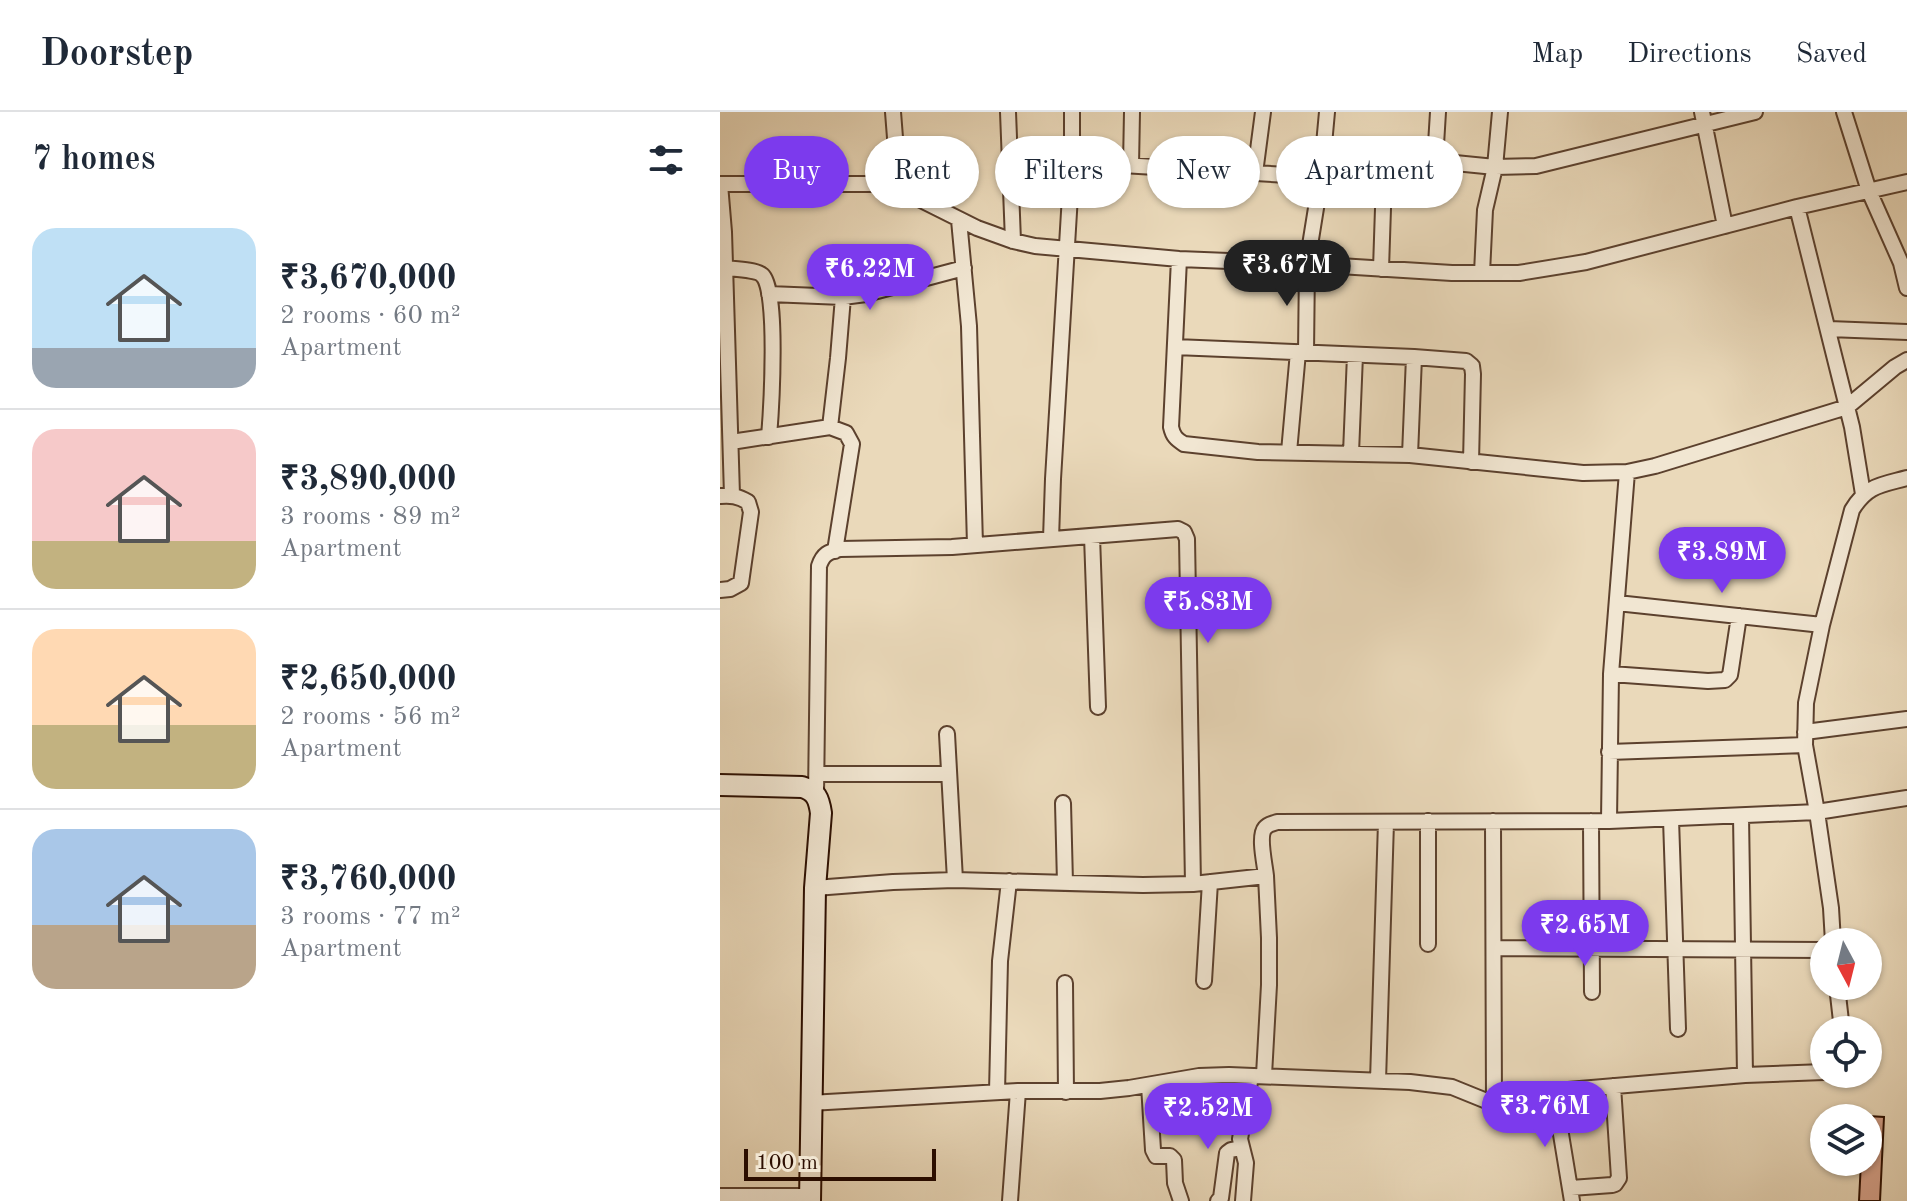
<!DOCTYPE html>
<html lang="en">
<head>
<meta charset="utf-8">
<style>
  body { margin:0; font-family:"Old Standard TT",serif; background:#f6f6f7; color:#1f2937; height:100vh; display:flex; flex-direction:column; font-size:30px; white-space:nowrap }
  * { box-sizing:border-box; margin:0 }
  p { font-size:26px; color:#747a83 }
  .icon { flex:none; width:44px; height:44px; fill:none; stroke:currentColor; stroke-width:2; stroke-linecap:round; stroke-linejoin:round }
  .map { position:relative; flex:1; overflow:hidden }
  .drawer { display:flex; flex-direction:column; background:#fff; width:720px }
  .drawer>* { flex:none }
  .banner { position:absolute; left:24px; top:24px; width:760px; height:72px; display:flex; gap:16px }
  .needle { width:52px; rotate:173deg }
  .controls { position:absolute; left:1090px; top:816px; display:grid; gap:16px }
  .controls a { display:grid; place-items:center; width:72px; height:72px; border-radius:50%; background:#fff; box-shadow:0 2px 6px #0004; font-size:40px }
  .scale { position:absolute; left:24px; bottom:20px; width:192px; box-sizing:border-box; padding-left:8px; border:4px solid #2c0e00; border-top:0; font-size:22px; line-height:28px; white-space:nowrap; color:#2c0e00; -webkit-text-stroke:6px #f1e6d2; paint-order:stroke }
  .price { position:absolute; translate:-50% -68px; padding:0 18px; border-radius:28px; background:#7c3aed; color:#fff; font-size:26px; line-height:52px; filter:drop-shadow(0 2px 4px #0008) }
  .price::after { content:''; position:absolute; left:50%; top:48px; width:24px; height:18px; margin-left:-12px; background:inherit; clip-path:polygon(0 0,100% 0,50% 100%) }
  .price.current { background:#222; color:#fff }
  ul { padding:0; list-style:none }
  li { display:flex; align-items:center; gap:24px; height:200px; padding:0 32px }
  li+li { border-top:2px solid #e0e1e3 }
  li span { display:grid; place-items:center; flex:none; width:224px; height:160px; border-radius:24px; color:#555 }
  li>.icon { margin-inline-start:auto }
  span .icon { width:96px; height:96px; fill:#fffc; stroke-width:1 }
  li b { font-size:34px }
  h2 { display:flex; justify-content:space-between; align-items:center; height:96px; padding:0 32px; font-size:34px }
  .pill { padding:0 28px; border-radius:36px; background:#fff; box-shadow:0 2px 6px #0004; font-size:28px; line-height:72px }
  .pill.current { background:#7c3aed; color:#fff }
  header { display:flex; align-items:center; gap:48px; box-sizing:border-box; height:112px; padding:0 40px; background:#fff; border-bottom:2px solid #e0e1e3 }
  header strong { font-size:38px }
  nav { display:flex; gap:44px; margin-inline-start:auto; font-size:28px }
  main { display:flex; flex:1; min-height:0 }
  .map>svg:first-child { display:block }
  .building { fill:#d8a38c; stroke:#2c0e00; stroke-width:2 }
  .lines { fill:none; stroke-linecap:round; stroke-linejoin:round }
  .street-casing { stroke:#5c412e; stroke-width:18 }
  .secondary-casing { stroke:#2c0e00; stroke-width:24 }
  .street { stroke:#f1e6d2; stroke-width:14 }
  .secondary { stroke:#f1e6d2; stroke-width:20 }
</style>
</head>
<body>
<header>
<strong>Doorstep</strong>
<nav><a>Map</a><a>Directions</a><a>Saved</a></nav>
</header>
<main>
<section class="drawer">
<h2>7 homes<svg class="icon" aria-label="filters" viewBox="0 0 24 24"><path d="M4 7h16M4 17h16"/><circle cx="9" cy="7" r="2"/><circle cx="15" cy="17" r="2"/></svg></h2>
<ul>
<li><span style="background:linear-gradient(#bfe0f5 75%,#9aa5b1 0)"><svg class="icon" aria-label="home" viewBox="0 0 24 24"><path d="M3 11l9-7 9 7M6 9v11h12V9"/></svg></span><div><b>₹3,670,000</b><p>2 rooms · 60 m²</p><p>Apartment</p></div></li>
<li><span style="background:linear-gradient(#f6c9c9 70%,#c2b280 0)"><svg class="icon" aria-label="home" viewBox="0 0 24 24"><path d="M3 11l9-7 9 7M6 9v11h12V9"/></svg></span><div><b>₹3,890,000</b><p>3 rooms · 89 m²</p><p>Apartment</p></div></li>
<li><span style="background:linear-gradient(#ffd9b3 60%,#c2b280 0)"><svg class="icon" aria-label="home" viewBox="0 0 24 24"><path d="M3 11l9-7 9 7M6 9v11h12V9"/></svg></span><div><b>₹2,650,000</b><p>2 rooms · 56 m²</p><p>Apartment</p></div></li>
<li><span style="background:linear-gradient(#a9c7e8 60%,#b9a48a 0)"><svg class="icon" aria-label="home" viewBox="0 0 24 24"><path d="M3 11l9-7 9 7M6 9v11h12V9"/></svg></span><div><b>₹3,760,000</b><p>3 rooms · 77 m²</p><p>Apartment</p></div></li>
</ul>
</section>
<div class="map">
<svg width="1187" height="1089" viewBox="0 0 1187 1089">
  <rect width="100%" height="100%" fill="#ead9ba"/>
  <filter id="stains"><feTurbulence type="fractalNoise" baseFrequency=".0025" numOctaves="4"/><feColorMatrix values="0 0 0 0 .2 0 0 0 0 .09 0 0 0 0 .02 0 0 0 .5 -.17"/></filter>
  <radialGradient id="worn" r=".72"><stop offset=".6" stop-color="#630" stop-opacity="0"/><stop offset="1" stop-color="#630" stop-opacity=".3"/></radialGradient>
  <path class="building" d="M1148 1004 1164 1005 1160 1089H1139L1141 1050H1148Z"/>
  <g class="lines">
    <g class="street-casing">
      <path id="street" d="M173 0 179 77
        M288 0 293 129
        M982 0 1005 114
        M1124 0 1149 79 1181 151 1187 176
        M715 49 718 0
        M352 50 601 65
        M411 53 412 0
        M535 61 543 0
        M1077 95 1132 315 1143 382
        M239 108 249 214 255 433
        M0 120H4L0 72H155L179 77 257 116 293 129 315 134 459 147 587 152 732 161H799L866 150 1077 95 1187 70
        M4 120 12 383
        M459 147 451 315C453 324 456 327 464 332L538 340 690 343 863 361 907 360 935 354 1127 295 1175 255 1187 248
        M6 156C14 157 37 158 42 163 59 177 51 301 49 325
        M661 157 664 66 669 55 680 51 715 49 775 55 816 54 1035 0
        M762 161 765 98 775 55 780 0
        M49 182 123 185 146 182 244 156
        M1109 217 1187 220
        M455 235 694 245 746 249 752 254 753 262 751 350
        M586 241 587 152 601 65 607 0
        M11 330 110 315
        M569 340 578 240
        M631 341 635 243
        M690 343 694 245
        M0 384C11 383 18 384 28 390L31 400 21 471 10 477 0 478
        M372 424 378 595
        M331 427 333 367 352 50V0
        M115 439 132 332 126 321 110 315 118 246 123 185
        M897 491 1102 513
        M891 562 988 569 1005 568 1010 563 1011 557 1019 504
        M1085 620 1187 607
        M227 622 235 768
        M889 640 1085 633
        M97 662H229
        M96 683 99 454C103 442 108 440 120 437L232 435 458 417 464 420 467 427 473 772
        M343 691 345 771
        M1021 704 1025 963
        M951 707 958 917
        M773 709 774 992
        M871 709 872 880
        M889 709 891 562 907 360
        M95 776 173 770 235 768 423 773 473 772 546 764C545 753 538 724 545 716 548 712 552 712 557 710L889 709 1097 700 1187 686
        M1113 830 1111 796 1097 700 1085 633 1086 591 1102 513 1132 398C1147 373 1161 373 1187 366
        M708 832V709
        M774 836 1104 838
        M484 869 490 770
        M345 871 346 980
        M1117 874 1122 918
        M544 963 549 873V826L546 764
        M658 969 666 710
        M429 973 433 1038 436 1044H450L454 1048 455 1071 461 1089
        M277 980 280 849 289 769
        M834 980 852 1089
        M90 991 298 979H380L409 976 479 964 509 963 690 970 732 975 774 992 848 978 1025 963 1104 960
        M851 1076 892 1073 895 1072 899 1066 893 974
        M0 1084H90
        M290 1089 298 979
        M498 1089 501 1086 507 1041 511 1038 521 1036
        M523 1089 526 1051 520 1027 531 964"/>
    </g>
    <g class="secondary-casing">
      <path id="secondary" d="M0 673 82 675C96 679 99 687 101 701L95 776 90 1089"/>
    </g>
    <use href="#street" class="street"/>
    <use href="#secondary" class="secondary"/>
  </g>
  <rect width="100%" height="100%" filter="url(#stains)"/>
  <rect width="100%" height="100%" fill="url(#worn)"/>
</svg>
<div class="controls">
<a><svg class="needle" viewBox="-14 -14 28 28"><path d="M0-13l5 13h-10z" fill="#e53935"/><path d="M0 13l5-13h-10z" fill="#747a83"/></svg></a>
<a><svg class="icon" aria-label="locate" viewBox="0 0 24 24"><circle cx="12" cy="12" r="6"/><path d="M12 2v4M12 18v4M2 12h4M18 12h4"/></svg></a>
<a><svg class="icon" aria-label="layers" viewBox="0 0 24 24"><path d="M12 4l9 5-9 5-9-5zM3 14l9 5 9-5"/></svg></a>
</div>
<div class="scale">100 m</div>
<b class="price current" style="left:567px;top:196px">₹3.67M</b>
<b class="price" style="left:150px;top:200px">₹6.22M</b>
<b class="price" style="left:1002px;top:483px">₹3.89M</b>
<b class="price" style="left:488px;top:533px">₹5.83M</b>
<b class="price" style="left:865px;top:856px">₹2.65M</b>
<b class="price" style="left:825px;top:1037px">₹3.76M</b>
<b class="price" style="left:488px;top:1039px">₹2.52M</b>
<div class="banner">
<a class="pill current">Buy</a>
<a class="pill">Rent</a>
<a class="pill">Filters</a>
<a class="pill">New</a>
<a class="pill">Apartment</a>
</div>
</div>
</main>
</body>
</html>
